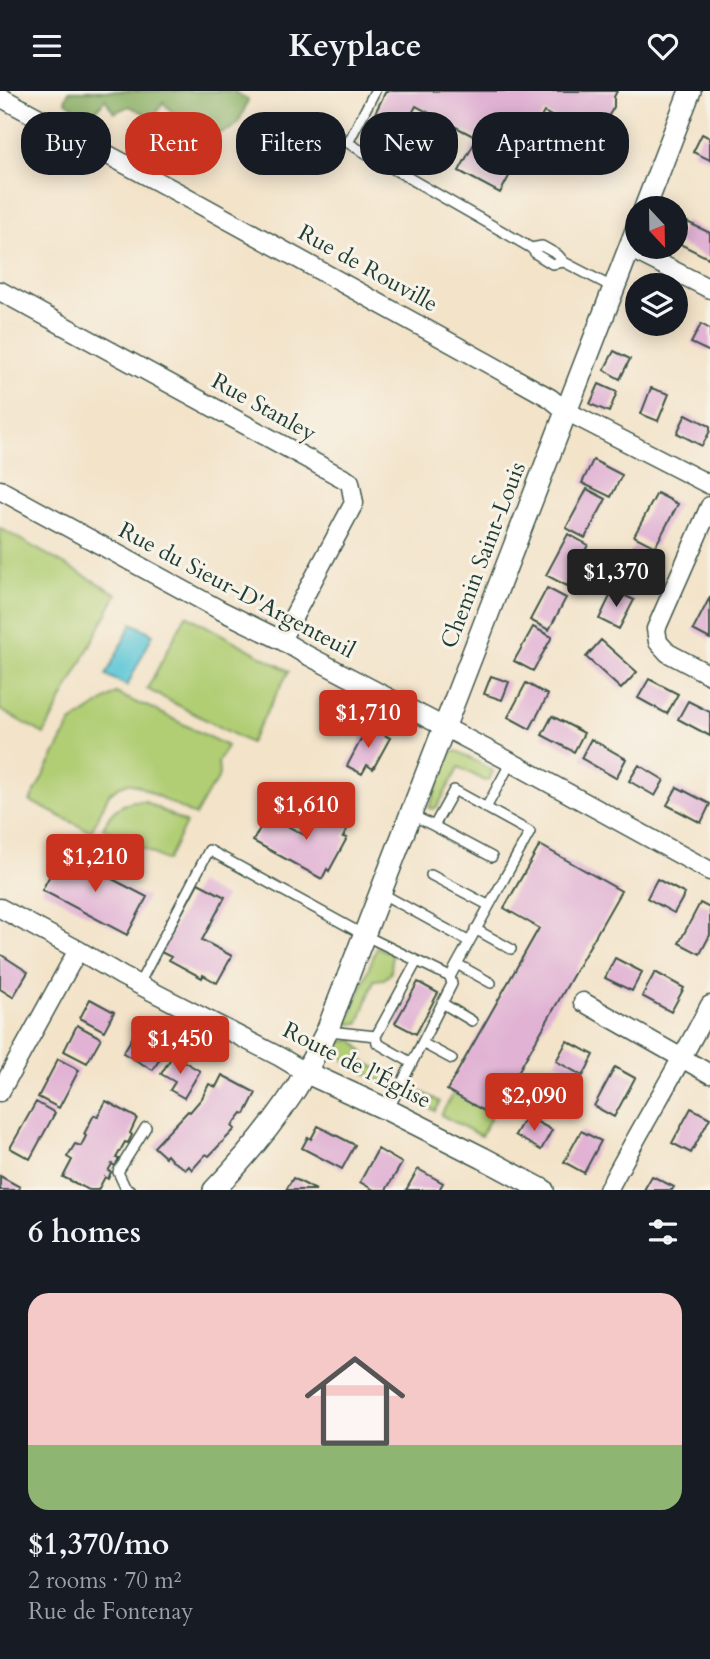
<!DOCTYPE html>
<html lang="en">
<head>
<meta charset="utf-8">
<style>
  body { margin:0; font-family:Cardo,serif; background:#242831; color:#f1f3f6; height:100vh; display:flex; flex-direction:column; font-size:26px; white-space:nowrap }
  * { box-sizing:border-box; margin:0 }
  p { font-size:23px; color:#9ea1a6 }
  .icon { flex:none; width:38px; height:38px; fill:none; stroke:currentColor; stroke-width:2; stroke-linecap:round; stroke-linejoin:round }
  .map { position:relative; height:1099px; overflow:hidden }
  .drawer { display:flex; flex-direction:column; background:#171b24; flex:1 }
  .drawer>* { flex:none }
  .hud { position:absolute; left:21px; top:21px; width:668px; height:63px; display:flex; gap:14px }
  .needle { width:46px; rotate:158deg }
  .tools { position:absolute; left:625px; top:105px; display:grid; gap:14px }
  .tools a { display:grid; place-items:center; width:63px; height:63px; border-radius:50%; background:#171b24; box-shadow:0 4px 18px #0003; font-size:35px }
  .price { position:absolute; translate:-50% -60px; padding:0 16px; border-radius:7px; background:#c8321e; color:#fff; font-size:23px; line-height:46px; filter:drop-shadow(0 2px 4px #0008) }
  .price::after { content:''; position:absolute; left:50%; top:42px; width:21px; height:16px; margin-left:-10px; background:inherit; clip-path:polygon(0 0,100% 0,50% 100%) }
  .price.active { background:#222; color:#fff }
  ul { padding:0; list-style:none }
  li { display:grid; align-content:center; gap:14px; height:371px; padding:0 28px }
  li span { display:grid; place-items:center; height:217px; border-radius:21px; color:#555 }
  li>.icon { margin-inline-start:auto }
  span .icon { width:126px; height:126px; fill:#fffc; stroke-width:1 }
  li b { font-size:30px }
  h2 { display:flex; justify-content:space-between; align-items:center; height:84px; padding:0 28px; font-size:30px }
  .pill { padding:0 24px; border-radius:28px; background:#171b24; box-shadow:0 4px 18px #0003; font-size:24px; line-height:63px }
  .pill.active { background:#c8321e; color:#fff }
  header { display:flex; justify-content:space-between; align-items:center; height:91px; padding:0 28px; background:#171b24; font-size:32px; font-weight:600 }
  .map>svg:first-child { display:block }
  .green { fill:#b1ce74; stroke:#688654; stroke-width:2 }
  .forest { fill:#8cb166; stroke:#56774d; stroke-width:2 }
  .water { fill:#5cc6d7; stroke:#3e8286; stroke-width:2 }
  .building { fill:#e1b2d4 }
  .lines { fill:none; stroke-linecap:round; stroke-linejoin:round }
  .service-casing { stroke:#3f564a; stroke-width:12 }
  .minor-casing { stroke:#3f564a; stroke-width:21 }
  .tertiary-casing { stroke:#3f564a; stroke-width:24 }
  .service { stroke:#fff; stroke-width:9 }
  .minor { stroke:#fff; stroke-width:18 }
  .tertiary { stroke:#fff; stroke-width:21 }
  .labels { text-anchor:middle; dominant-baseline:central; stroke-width:6; stroke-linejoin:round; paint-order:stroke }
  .street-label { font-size:23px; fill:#1f3d34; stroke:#f7f3e8 }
</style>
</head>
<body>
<header><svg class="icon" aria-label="menu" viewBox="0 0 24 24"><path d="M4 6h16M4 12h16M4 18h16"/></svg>Keyplace<svg class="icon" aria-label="heart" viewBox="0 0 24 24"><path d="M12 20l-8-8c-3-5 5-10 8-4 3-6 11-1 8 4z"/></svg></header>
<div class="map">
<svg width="710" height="1099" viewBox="0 0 710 1099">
  <rect width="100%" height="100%" fill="#f7f3e8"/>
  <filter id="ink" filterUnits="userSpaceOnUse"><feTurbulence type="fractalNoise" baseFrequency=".0143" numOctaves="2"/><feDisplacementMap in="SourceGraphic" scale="14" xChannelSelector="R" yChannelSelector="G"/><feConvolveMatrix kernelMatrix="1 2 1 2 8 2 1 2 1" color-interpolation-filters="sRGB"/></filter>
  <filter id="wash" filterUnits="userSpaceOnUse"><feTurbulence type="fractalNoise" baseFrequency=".00686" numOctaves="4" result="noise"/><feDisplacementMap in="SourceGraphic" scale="28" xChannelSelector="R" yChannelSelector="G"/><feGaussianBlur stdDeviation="1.57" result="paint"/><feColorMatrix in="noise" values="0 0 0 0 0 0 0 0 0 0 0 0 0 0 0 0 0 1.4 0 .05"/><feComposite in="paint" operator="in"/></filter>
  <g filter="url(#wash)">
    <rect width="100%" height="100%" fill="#f3e3c9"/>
    <path class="green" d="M0 437 117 503 44 643 0 619Z
      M186 524 289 580 250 652 147 598Z
      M116 602 139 613 145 614 227 655 218 671 219 683 217 690 209 700 195 725 139 695 128 692 118 696 109 703 91 741 30 710 71 632Z
      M457 660 493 680 489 689 485 690 459 676 437 716 433 718 429 717 450 662Z
      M132 710H144L186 732 167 770 103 737C111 720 116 717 132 710Z
      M377 856 392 863 391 882 384 888 374 889 359 932 347 933Z
      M354 949 364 962 361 969 389 984 385 993 346 971C341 964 339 960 340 951Z
      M414 997 440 1011 435 1020 407 1005 411 999Z
      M453 1002 492 1024 481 1045 441 1024Z"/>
    <path class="forest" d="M69 0H233L248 9C245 17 241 29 235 35 221 47 196 44 179 41L189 26 173 22 163 11 154 27 129 15 114 22 105 8 97 19 82 22 65 10Z"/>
    <path class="water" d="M132 532 153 543 127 595 106 584Z"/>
    <g id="blocks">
      <path class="building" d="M386 0H617L614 6V16L609 24 601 31 596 39 580 30 576 38 544 21 500 102 459 80 477 47 416 15 403 39 374 24Z
        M702 43 710 47V69L693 61Z
        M685 130 710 142V163L708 167 676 151Z
        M637 210V231L629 227Z
        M701 233 710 238V261L691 252Z
        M614 260 630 268 620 288 604 279Z
        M599 293 617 301 609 321 590 313Z
        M651 297 669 303 658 330 641 323Z
        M686 323 710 335V340L702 355 677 342Z
        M593 369 622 384 611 406 582 392Z
        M587 398 606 408 585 447 566 437Z
        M657 402 678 413 655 456 634 445Z
        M568 443 588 454 567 495 546 484Z
        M634 455 654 465 638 497 618 488Z
        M547 497 566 507 549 539 530 529Z
        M613 499 634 509 619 538 599 528Z
        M710 506V548L693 539Z
        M533 536 552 546 533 580 514 570Z
        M601 549 637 581 621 598 586 566Z
        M491 585 509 591 502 609 484 603Z
        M649 588 678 603 667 623 638 607Z
        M526 592 548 604 530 638 508 626Z
        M688 610 710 621V645L678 628Z
        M552 625 584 642 574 661 542 644Z
        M368 635 390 647 373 678 367 674 362 683 347 675Z
        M591 648 626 668 616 687 581 667Z
        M639 674 664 689 655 705 629 690Z
        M677 696 710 713 701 732 667 714Z
        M325 717 351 731 343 746 347 747 329 780 327 778 322 788 253 750 267 724 306 745 314 730 317 732Z
        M540 754 621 800 493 1025 447 999 539 837 504 817Z
        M62 762 147 806 127 844 42 799Z
        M657 788 685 803 674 822 647 807Z
        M198 792 225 806 202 849 232 865 217 892 203 884 202 887 169 869 171 866 161 861Z
        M700 812 710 817V844L700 863 679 852Z
        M0 863 28 881 13 906 0 898Z
        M615 867 642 881 632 900 605 887Z
        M655 881 684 897 671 921 642 905Z
        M418 891 438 902 416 943 395 932Z
        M90 908 114 921 104 940 80 927Z
        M77 934 101 947 87 972 64 960Z
        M137 939 167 956 153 979 123 962Z
        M567 950 594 964 583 985 556 970Z
        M173 964 200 980 184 1007 170 999 175 991 161 983Z
        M58 968 79 979 59 1017 38 1006Z
        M615 976 635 987 614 1026 594 1015Z
        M222 984 256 1002 245 1023 242 1022 232 1035 235 1038 209 1065 206 1063 192 1079 189 1075 186 1078 172 1070 167 1064 165 1066 154 1056 188 1020 190 1021 202 1007 209 993 216 996Z
        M106 1010 137 1027 130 1042 132 1044 128 1052 125 1051 116 1067 119 1068 115 1075 112 1073 108 1080 111 1081 108 1088 105 1086 98 1099H89L63 1086 72 1069 67 1066 75 1053 81 1055 86 1045 84 1043 94 1024 98 1025Z
        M36 1011 55 1022 30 1068 10 1057Z
        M691 1017 710 1027 691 1062 672 1052Z
        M526 1025 552 1039 541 1059 515 1044Z
        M318 1035 355 1054 342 1078 302 1057 308 1046 311 1048Z
        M581 1040 601 1050 584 1082 564 1071Z
        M378 1058 402 1072 386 1099H374L360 1091Z
        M418 1078 443 1092 439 1099H406Z
        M0 1085 20 1096 19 1099H0Z
        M652 1085 674 1096 672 1099H644Z
        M293 1087 316 1099H286Z"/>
    </g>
  </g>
  <g filter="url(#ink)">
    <use href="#blocks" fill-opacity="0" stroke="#3f564a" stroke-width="2"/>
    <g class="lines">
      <g class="service-casing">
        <path id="service" d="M375 0 348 52 507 143 531 157 536 163 552 173 564 171
          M531 157 542 155 558 164 564 171 614 197
          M486 717 511 671
          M412 724 434 735 492 766
          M431 784 488 814
          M381 802 468 850
          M475 838 511 858
          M457 873 491 892
          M139 893 209 759 364 844 450 886
          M442 912 472 930
          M329 940 376 945
          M422 952 452 968
          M412 972 377 952 376 945 417 870
          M388 1019 452 893 450 886 457 873 530 741 454 699 434 735
          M130 1099 125 1096 118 1081 146 1036"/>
      </g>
      <g class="minor-casing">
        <path id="minor" d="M0 6 181 103 491 274 550 307 566 320 710 394
          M629 157 710 198
          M0 200 350 391 354 412 281 549
          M0 399 220 519 281 549 303 562 511 671 710 780
          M710 415 656 538 658 551 668 562 710 584
          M0 817 78 859 122 885 280 966 305 981
          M583 911 710 983
          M0 1001 78 859
          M608 1099C641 1036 678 977 710 914"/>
      </g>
      <g class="tertiary-casing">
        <path id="tertiary" d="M645 117 690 0
          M305 981 388 1019 483 1067 543 1099
          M214 1099C243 1069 270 1037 293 1002 306 982 316 961 327 940L637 137"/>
      </g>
      <use href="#service" class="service"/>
      <use href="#minor" class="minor"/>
      <use href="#tertiary" class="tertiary"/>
    </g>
  </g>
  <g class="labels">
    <g class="street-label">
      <text transform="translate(368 177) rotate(29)">Rue de Rouville</text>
      <text transform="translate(264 316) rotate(29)">Rue Stanley</text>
      <text transform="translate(483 464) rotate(-69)">Chemin Saint-Louis</text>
      <text transform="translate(237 499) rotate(28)">Rue du Sieur-D'Argenteuil</text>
      <text transform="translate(357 974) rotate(27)">Route de l'Église</text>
    </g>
  </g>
</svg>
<div class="tools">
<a><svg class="needle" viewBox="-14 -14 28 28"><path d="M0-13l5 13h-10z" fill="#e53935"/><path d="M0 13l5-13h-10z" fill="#9ea1a6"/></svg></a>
<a><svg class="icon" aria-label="layers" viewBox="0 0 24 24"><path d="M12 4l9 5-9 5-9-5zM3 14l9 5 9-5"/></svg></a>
</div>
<b class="price active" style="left:616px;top:518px">$1,370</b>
<b class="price" style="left:368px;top:659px">$1,710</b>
<b class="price" style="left:306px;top:751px">$1,610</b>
<b class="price" style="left:95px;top:803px">$1,210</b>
<b class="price" style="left:180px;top:985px">$1,450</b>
<b class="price" style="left:534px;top:1042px">$2,090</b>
<div class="hud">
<a class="pill">Buy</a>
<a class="pill active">Rent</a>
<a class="pill">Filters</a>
<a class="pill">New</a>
<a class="pill">Apartment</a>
</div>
</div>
<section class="drawer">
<h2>6 homes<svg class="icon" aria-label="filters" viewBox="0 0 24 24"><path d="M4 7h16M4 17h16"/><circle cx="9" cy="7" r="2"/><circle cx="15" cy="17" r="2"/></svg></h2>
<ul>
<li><span style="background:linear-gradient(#f6c9c9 70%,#8fb573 0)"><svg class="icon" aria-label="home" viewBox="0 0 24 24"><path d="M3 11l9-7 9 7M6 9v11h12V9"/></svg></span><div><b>$1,370/mo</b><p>2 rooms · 70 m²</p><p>Rue de Fontenay</p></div></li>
</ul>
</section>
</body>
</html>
